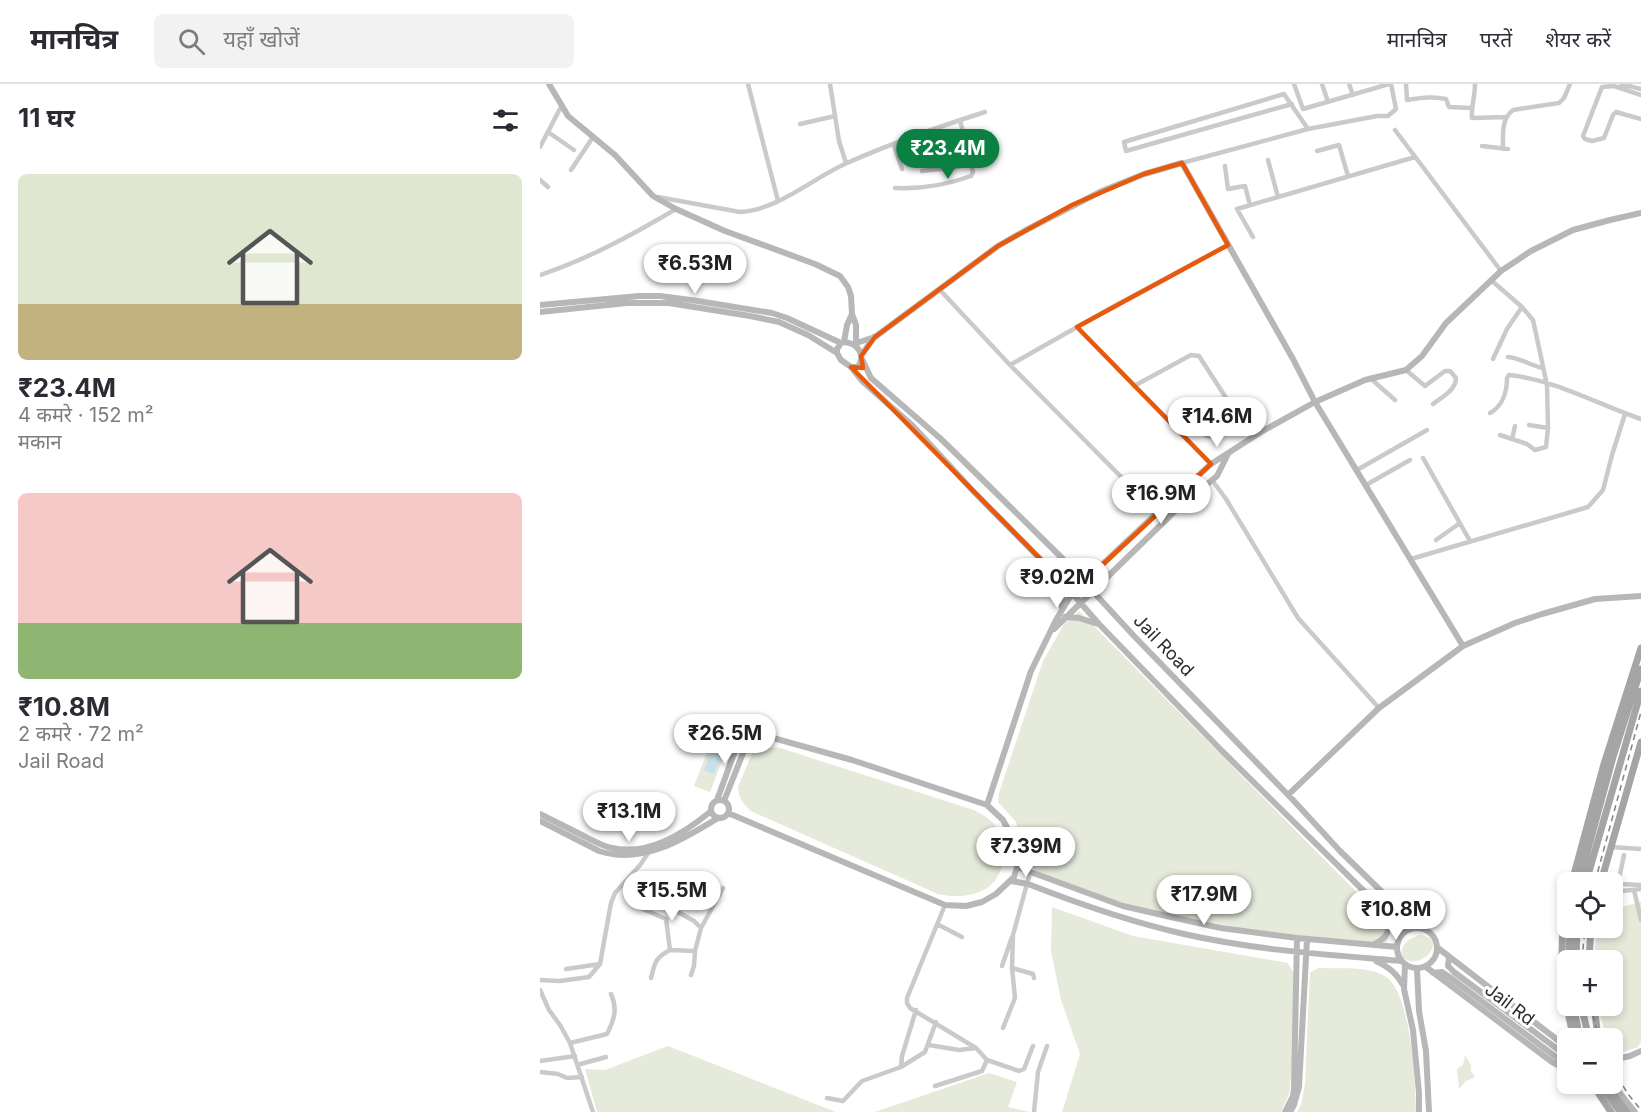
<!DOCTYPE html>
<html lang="hi">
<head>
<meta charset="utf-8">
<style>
  body { margin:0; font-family:Inter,"Noto Sans Devanagari",sans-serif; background:#f2f2f3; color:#2b2b33; height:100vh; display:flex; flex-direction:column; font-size:22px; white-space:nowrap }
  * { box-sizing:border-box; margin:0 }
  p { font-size:20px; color:#7c7c81 }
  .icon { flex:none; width:33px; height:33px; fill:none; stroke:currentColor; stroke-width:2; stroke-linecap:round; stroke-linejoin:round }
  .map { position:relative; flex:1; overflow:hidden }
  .drawer { display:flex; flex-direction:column; background:#fff; width:540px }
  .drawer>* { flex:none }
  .fabs { position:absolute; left:1017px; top:788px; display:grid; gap:12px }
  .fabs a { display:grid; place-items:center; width:66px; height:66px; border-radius:9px; background:#fff; box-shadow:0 3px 9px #0003; font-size:30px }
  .price { position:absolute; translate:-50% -51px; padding:0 14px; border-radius:21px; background:#fff; color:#222; font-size:20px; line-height:39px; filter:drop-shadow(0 2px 3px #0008) }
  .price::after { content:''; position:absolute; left:50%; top:36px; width:18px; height:14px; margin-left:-9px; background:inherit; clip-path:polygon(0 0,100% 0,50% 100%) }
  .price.on { background:#0b8043; color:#fff }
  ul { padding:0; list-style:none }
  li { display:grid; align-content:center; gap:12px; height:318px; padding:0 18px }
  li span { display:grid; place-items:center; height:186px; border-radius:9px; color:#555 }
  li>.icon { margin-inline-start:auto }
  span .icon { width:108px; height:108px; fill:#fffc; stroke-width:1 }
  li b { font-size:26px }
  h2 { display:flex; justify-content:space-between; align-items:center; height:72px; padding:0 18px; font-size:26px }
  header { display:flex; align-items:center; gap:36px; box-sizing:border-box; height:84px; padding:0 30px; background:#fff; border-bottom:2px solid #e1e1e2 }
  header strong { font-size:28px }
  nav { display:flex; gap:33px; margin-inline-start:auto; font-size:21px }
  .search { width:420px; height:54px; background:#f2f2f3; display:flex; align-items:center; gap:15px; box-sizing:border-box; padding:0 21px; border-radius:9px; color:#7c7c81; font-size:22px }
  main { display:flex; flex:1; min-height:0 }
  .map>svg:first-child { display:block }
  .green { fill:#e5eada }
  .water { fill:#c7e1ea }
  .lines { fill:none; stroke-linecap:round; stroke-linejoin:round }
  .street { stroke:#cacaca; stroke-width:4.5 }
  .secondary { stroke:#b7b7b7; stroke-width:6 }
  .primary { stroke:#a5a5a5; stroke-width:7 }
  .rail { stroke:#828282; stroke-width:1.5; stroke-dasharray:6 4.5; stroke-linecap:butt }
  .primary-bridge { stroke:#a5a5a5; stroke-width:7 }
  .marked { fill:none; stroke:#e8590c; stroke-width:4.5; stroke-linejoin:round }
  .labels { text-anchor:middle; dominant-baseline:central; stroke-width:6; stroke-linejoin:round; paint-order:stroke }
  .street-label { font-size:18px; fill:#2d2d2d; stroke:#fff }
</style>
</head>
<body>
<header>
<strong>मानचित्र</strong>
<div class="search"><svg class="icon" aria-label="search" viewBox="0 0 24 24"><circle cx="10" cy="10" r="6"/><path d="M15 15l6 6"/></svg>यहाँ खोजें</div>
<nav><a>मानचित्र</a><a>परतें</a><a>शेयर करें</a></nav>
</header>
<main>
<section class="drawer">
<h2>11 घर<svg class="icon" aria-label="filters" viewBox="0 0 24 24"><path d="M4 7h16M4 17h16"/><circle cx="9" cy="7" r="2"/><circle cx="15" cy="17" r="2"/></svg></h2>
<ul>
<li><span style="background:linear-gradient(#dfe7d0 70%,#c2b280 0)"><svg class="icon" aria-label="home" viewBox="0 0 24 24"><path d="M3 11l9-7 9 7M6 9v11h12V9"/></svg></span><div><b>₹23.4M</b><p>4 कमरे · 152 m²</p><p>मकान</p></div></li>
<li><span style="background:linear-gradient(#f6c9c9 70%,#8fb573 0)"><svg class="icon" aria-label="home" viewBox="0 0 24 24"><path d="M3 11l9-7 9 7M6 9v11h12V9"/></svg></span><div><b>₹10.8M</b><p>2 कमरे · 72 m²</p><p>Jail Road</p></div></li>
</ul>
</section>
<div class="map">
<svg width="1101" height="1028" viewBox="0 0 1101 1028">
  <rect width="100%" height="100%" fill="#fff"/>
  <path class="green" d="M539 527 843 835 849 855 846 859 839 861 741 852 597 824 501 791 487 778 484 764 476 738 458 718 459 709 503 577 524 540Z
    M176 645 192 652 170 708 154 702Z
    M224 663 240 664 434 726C457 738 468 751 463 777 458 810 426 816 398 810L213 728C204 722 198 714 198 703L213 667Z
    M1101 818V958L1098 963 1073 971 1072 954H1067L1057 921H1072V876H1054L1057 843H1072L1073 825Z
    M512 823 593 852 748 879 755 891 752 983 749 1010 741 1028H522L540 970 521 916 511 867Z
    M880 851C912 855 877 892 861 871 862 859 869 854 880 851Z
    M779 884C799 885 825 882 843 891 872 905 875 999 876 1028H757L761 1021 765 1000 770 888Z
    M128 962 296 1028H57L45 985 65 986Z
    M925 971 931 981V987L935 993 926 997 919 1005 917 985 923 981Z
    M449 989 477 998 468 1023 490 1028H335Z"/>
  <path class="water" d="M173 662 183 665 174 690 164 686Z"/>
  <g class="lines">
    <path class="street" d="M208 0 238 117
      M290 0 299 57 306 79
      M754 0 763 25 849 0
      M782 0 788 18
      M809 0 813 11
      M866 0 867 16C881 14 892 12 906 15L909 23 931 24
      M935 0C935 12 931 23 932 34L966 33
      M1081 0 1101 5
      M1101 11 1074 2 1062 3 1043 52 1045 55 1052 57 1064 54 1073 31 1076 28 1101 35
      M752 20 586 67 584 58 744 10 768 45
      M260 40 295 32
      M855 46 961 187
      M8 48 34 66
      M354 61 362 85
      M942 62 968 65
      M0 63 22 21
      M963 65C963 51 961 35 973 26L1019 19 1024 14 1030 0
      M777 67 799 61 808 92
      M728 76 738 113
      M642 79 768 45 837 32H848L856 25 851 0
      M685 82 688 105 705 102 710 121
      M31 86 53 53
      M382 87 410 84 431 80
      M0 96 8 103
      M355 104C380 105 407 101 431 92L433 88 420 36
      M118 113 200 128C238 126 273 94 307 79 352 59 398 43 445 28
      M713 153 697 125 875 73
      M0 191C48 175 92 151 136 125
      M951 196 982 223 993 236 1007 301 1008 344 1006 363 995 366 987 360 960 351
      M400 206 470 281 617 429
      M537 243 671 380
      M968 273C981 274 991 282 1003 284
      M953 275 967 245 982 223
      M470 281 576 221 688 161
      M866 286 885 302 905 287H910L916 294C916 306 902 313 893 320
      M830 294 855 316
      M594 302 651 271 659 272 712 354
      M950 329C963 322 967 307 967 294L969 291C1016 296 1057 320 1101 335
      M989 341 1008 344
      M641 350 652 344 667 352 675 353 701 338
      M972 355 975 342
      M883 374 930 457
      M817 386 887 346
      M672 396 686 415 758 534 839 624
      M826 401 870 376
      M896 456 920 439
      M871 475 1048 423 1063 406 1072 371 1085 330
      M1071 763 1101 765
      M1084 771 1078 800 1101 801
      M490 789 473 851 472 884 493 890 494 894
      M85 799 154 837 161 844 155 867 154 882 151 891
      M1094 806 1101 836
      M1072 808 1101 805
      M94 821 126 835 130 866 155 867
      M405 821 367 914V919L370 924 436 964 447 976 479 987 484 985 493 962
      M397 840 422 853
      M161 844 183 804
      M462 882 472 853
      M26 885 60 880
      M111 894C115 878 115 874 130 866
      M0 896 20 897 49 893 60 880 71 819 75 809 100 781 109 768
      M0 906 9 926 20 941 30 959 53 1028
      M463 944 475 914 472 884
      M30 959 67 950C74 936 78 925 71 910
      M389 961 419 966 436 964
      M0 977 35 972
      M37 981 66 973
      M361 983 362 972 376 926
      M0 988 18 990 27 994 42 993
      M395 1002 442 987 447 976
      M287 1014 303 1017 322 997 361 983 385 968 396 938
      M494 1028 498 988 507 962"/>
    <path class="secondary" d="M9 0 28 32 75 71 113 112 136 125 185 147 275 180 300 192 308 203 311 212 312 230 316 241V262
      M0 221 99 212H120L158 217 232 229 247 234 301 259
      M0 228 87 219H129L210 232 239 238 268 251 297 269
      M304 258C318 259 326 271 318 283H311L301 276 297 269V265L301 259Z
      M304 258 307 241 312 230
      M313 260 335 253 458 162 486 146 562 107 604 90 642 79 753 275 775 318 923 562
      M321 272 334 253
      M322 275 331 294 401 355 450 403 523 475 594 552 753 716 800 767 879 844
      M311 283 322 297 373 342 434 408 517 492 559 540 682 667 837 820 862 851
      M529 480 541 484H559
      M518 494 522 507V525
      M525 533 539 534 558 540
      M514 545 636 426 677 392 688 370
      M202 645a9 9 0 1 1 18 0a9 9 0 1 1-18 0Z
      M748 711 839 624 923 562 975 539 1002 530 1055 515 1101 512
      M171 725a9 9 0 1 1 18 0a9 9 0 1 1-18 0Z
      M177 716 202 648
      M184 717 209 654
      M447 721 491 587 516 536 533 508 617 429 671 380 721 348 775 318 825 296 866 286 882 272 906 239 961 187 991 167 1033 146 1070 136 1101 129
      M188 729 405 821 426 822 442 818 456 810 474 793 477 783 476 773 472 753 463 736 447 721 312 676 219 650
      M0 730C14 737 28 744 42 751 52 756 62 762 72 764 109 772 144 749 170 728
      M0 737 59 767C102 781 142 756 178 734
      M477 783 583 822 631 833 681 844 757 854 857 863
      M471 797 488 800C539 820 591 838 644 850 714 866 790 871 861 877
      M857 864a20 20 0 1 1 40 0a20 20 0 1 1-40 0Z
      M833 861C847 854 849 849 849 834
      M898 864 1028 964
      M909 873 908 882 914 888 1028 973
      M836 877C849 883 856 889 863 901
      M865 881 864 905 873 946 879 1009V1028
      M886 883 1012 978 1028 987
      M877 885 879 927 886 967 889 1028
      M893 889 902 888 911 894 1028 982
      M1072 976 1090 972 1101 967
      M1072 999 1095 1028
      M745 1028 753 1012 754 1004 757 854
      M750 1028 754 1021 759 1003 767 855"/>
    <path class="primary" d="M1032 798 1064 680 1101 564
      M1039 798 1073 673 1101 585
      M1046 798 1101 607
      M1061 798 1101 658
      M1028 815C1017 862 1022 909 1034 954
      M1029 876 1030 843
      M1036 876 1037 843
      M1049 876 1051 843
      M1033 921 1040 954
      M1041 921 1049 954
      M1054 921 1058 954
      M1038 999C1045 1006 1053 1007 1062 1002
      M1067 999 1073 1010 1087 1028
      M1066 1008 1080 1028"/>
    <path class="rail" d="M1055 798 1101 628
      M1042 876 1045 843
      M1050 921 1059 954
      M1072 984 1088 1010 1101 1026"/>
    <path class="primary-bridge" d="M1055 999 1059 1010 1071 1028
      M1063 999 1066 1008"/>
  </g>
  <path class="marked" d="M642 79 688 161 537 243 671 380 559 484 532 485 544 498 533 508 311 283 323 284 321 272 335 253 458 162 532 121 604 90Z"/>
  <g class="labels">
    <g class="street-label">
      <text transform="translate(624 561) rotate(46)">Jail Road</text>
      <text transform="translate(970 920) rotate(37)">Jail Rd</text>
    </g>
  </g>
</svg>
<div class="fabs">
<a><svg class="icon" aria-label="locate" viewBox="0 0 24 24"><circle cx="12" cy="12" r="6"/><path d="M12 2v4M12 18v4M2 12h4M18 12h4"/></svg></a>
<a>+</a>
<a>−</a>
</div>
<b class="price on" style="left:408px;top:96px">₹23.4M</b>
<b class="price" style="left:155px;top:211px">₹6.53M</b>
<b class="price" style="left:677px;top:364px">₹14.6M</b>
<b class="price" style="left:621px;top:441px">₹16.9M</b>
<b class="price" style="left:517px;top:525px">₹9.02M</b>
<b class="price" style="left:185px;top:681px">₹26.5M</b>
<b class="price" style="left:89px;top:759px">₹13.1M</b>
<b class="price" style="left:486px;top:794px">₹7.39M</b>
<b class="price" style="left:132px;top:838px">₹15.5M</b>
<b class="price" style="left:664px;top:842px">₹17.9M</b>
<b class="price" style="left:856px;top:857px">₹10.8M</b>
</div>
</main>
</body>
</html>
